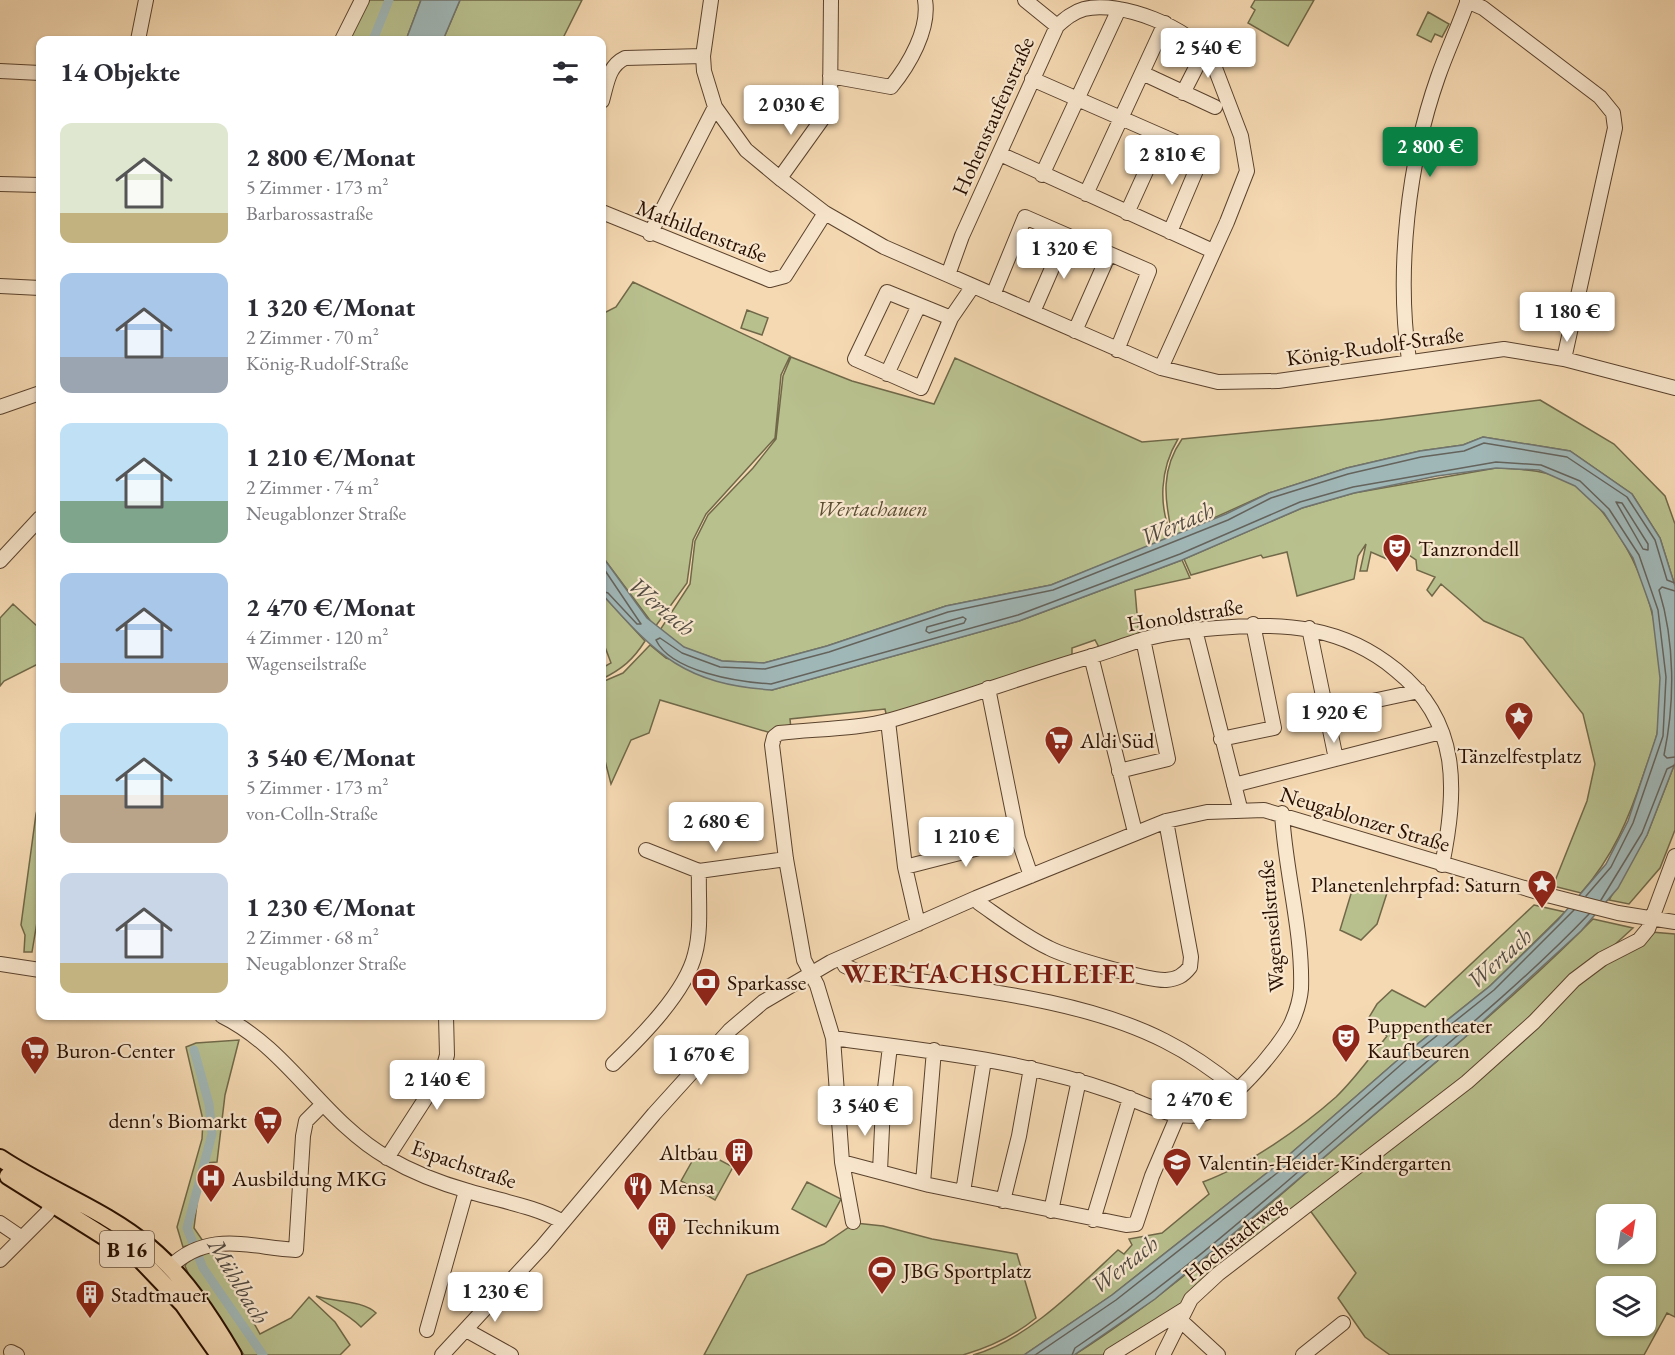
<!DOCTYPE html>
<html lang="de">
<head>
<meta charset="utf-8">
<style>
  body { margin:0; font-family:"EB Garamond",serif; background:#f2f2f3; color:#2b2b33; height:100vh; display:flex; flex-direction:column; font-size:22px; white-space:nowrap }
  * { box-sizing:border-box; margin:0 }
  p { font-size:20px; color:#7c7c81 }
  .icon { flex:none; width:33px; height:33px; fill:none; stroke:currentColor; stroke-width:2; stroke-linecap:round; stroke-linejoin:round }
  .map { position:relative; flex:1; overflow:hidden }
  .sheet { position:absolute; left:36px; top:36px; width:570px; height:984px; display:flex; flex-direction:column; background:#fff; border-radius:12px; box-shadow:0 2px 4px #0004 }
  .sheet>* { flex:none }
  .needle { width:39px; rotate:30deg }
  .controls { position:absolute; left:1596px; top:1204px; display:grid; gap:12px }
  .controls a { display:grid; place-items:center; width:60px; height:60px; border-radius:12px; background:#fff; box-shadow:0 2px 4px #0004; font-size:30px }
  .price { position:absolute; translate:-50% -51px; padding:0 14px; border-radius:6px; background:#fff; color:#222; font-size:20px; line-height:39px; filter:drop-shadow(0 2px 3px #0008) }
  .price::after { content:''; position:absolute; left:50%; top:36px; width:18px; height:14px; margin-left:-9px; background:inherit; clip-path:polygon(0 0,100% 0,50% 100%) }
  .price.selected { background:#0b8043; color:#fff }
  ul { padding:0; list-style:none }
  li { display:flex; align-items:center; gap:18px; height:150px; padding:0 24px }
  li span { display:grid; place-items:center; flex:none; width:168px; height:120px; border-radius:12px; color:#555 }
  li>.icon { margin-inline-start:auto }
  span .icon { width:72px; height:72px; fill:#fffc; stroke-width:1 }
  li b { font-size:26px }
  h2 { display:flex; justify-content:space-between; align-items:center; height:72px; padding:0 24px; font-size:26px }
  .map>svg:first-child { display:block }
  .green { fill:#b8c08e; stroke:#706848; stroke-width:1.5; fill-rule:evenodd }
  .water { fill:#a0b7b7; stroke:#70746e; stroke-width:1.5 }
  .lines { fill:none; stroke-linecap:round; stroke-linejoin:round }
  .shore { stroke:#64635c; stroke-width:1.5 }
  .canal { stroke:#a0b7b7; stroke-width:9 }
  .minor-casing { stroke:#5a422d; stroke-width:16 }
  .major-casing { stroke:#270f01; stroke-width:20 }
  .minor { stroke:#f8e6cd; stroke-width:14 }
  .major { stroke:#f5d9b2; stroke-width:16 }
  .labels { text-anchor:middle; dominant-baseline:central; stroke-width:4.5; stroke-linejoin:round; paint-order:stroke }
  .shield { fill:#f8e6cd; stroke:#66503e; stroke-width:1.5 }
  .shield-label { font-size:21px; font-weight:bold; fill:#270f01 }
  .street-label { font-size:22px; fill:#270f01; stroke:#f8e6cd }
  .park-label { font-size:22px; font-style:italic; fill:#5a4d32; stroke:#f8e6cd }
  .poi-label { font-size:22px; fill:#270f01; stroke:#f8e6cd; text-anchor:start }
  .water-label { font-size:24px; font-style:italic; fill:#514a41; stroke:#f8e6cd }
  .district-label { font-size:28px; font-weight:bold; letter-spacing:1.5px; fill:#7a1f14; stroke:#f8e6cd }
</style>
</head>
<body>
<div class="map">
<svg width="1675" height="1355" viewBox="0 0 1675 1355">
  <rect width="100%" height="100%" fill="#f5d9b2"/>
  <filter id="stains"><feTurbulence type="fractalNoise" baseFrequency=".00333" numOctaves="4"/><feColorMatrix values="0 0 0 0 .2 0 0 0 0 .09 0 0 0 0 .02 0 0 0 .5 -.17"/></filter>
  <radialGradient id="worn" r=".72"><stop offset=".6" stop-color="#630" stop-opacity="0"/><stop offset="1" stop-color="#630" stop-opacity=".3"/></radialGradient>
  <path class="green" d="M368 0H421L406 40H346Z
    M460 0H582L562 40H443Z
    M1255 0H1314L1288 46 1248 23 1255 10 1251 7Z
    M1428 12 1449 24 1442 37 1435 34 1431 42 1417 35Z
    M633 282 790 356 781 375 775 438 706 514 693 540 687 583 655 627 602 556V314L616 307Z
    M747 310 768 318 762 335 741 328Z
    M791 357 852 381 934 404 955 358 1142 442 1178 439C1160 469 1158 505 1172 537L1051 585 946 606 827 646 764 663 722 661 685 648 660 630 690 584 695 541 708 515 753 468 776 439 783 376Z
    M1540 400 1614 444 1665 496 1675 524V586L1660 538 1632 494 1570 451 1483 437 1463 445 1420 451 1347 468 1269 493 1174 536 1172 533C1164 498 1161 469 1182 439L1380 420Z
    M1496 468C1523 469 1551 470 1575 485 1594 498 1608 518 1620 537 1655 592 1669 669 1657 734 1654 747 1648 761 1644 773 1629 818 1613 857 1581 893L1553 886 1587 801 1595 764 1583 714 1523 638 1484 621 1441 584 1432 596 1427 590 1435 577 1417 570 1416 560 1403 551 1393 553 1387 559 1371 552 1367 571H1360L1366 544 1358 556 1354 579 1297 596 1287 552 1263 558 1261 555 1191 575 1184 559 1302 508 1354 493Z
    M1182 560 1190 578 1135 590 1139 637 1100 649 1095 640 1072 648V657L887 718 885 709 790 719 791 729 771 733 660 700 649 733 631 740 611 784 602 749V682L623 673 650 645 666 658 772 690 1019 621Z
    M602 594 645 641C633 660 622 669 602 679V668L611 663 602 639Z
    M13 604 37 626 40 623V663L4 681 0 686V618Z
    M1675 763V830L1660 868 1629 904 1609 900 1647 835Z
    M40 800V904L32 952H24L25 935 21 925 36 814Z
    M1354 884 1387 893 1377 924 1361 940 1340 930Z
    M1534 905 1565 912 1491 985 1400 1058 1282 1161 1112 1295 1024 1355H973C1027 1340 1077 1288 1118 1250L1124 1254 1132 1245 1129 1239 1162 1233 1209 1194 1203 1182C1247 1166 1301 1128 1336 1097 1355 1079 1371 1056 1387 1036L1368 1019 1377 1004 1392 990 1425 1007Z
    M1593 919 1633 928 1465 1081 1190 1297 1109 1355H1074C1170 1294 1255 1216 1341 1143 1426 1070 1514 999 1593 919Z
    M1651 932 1675 934V1317L1667 1313 1644 1355H1390L1365 1337 1338 1298 1356 1273 1309 1209 1576 981ZM1606 1215H1646V1254H1606ZM1606 1287H1646V1326H1606Z
    M239 1040 225 1095 217 1162 206 1163 199 1188 194 1228 203 1241 183 1247 177 1227 202 1139 203 1120 186 1047 196 1043Z
    M699 1149 733 1167 715 1200 681 1181Z
    M807 1182 841 1199 826 1227 792 1209Z
    M855 1223 883 1226 932 1239 1017 1254 1036 1318C1014 1336 990 1347 963 1355H704L747 1275 824 1244Z
    M209 1249 227 1275 260 1334 291 1318 309 1297 335 1322 350 1345 340 1355H244L189 1275 185 1266 190 1257Z
    M316 1296C333 1302 363 1300 376 1313L361 1327C346 1312 332 1308 316 1296Z"/>
  <path class="water" d="M421 0H460L443 40H406Z
    M1483 437 1570 451 1632 494 1660 538 1675 586V763L1647 835 1618 888 1581 931 1471 1032 1282 1193 1155 1299 1074 1355H1024L1112 1295 1282 1161 1400 1058 1490 986 1558 920 1606 864 1628 821 1657 734 1660 678 1652 611 1633 558 1604 513 1575 486 1539 470 1496 468 1437 476 1354 493 1302 508 1182 560 1019 621 772 690C685 684 657 656 602 594V556L647 618 684 647 722 661 764 663 827 646 946 606 1051 585 1226 514 1269 493 1347 468 1420 451 1463 445Z"/>
  <g class="lines">
    <path class="shore" d="M1616 502 1622 503 1648 544V550L1643 549Z
      M602 566 641 624H637L608 593 602 591
      M1675 591 1662 587 1659 590C1675 642 1675 702 1664 755L1667 758 1675 757
      M963 617 966 619 964 623 929 633 926 631 927 627Z
      M1586 896 1611 867 1633 823 1663 736 1666 677 1658 610 1639 555 1609 509 1580 481 1541 465 1496 462 1353 487 1300 502 1180 554 1018 615 771 684C739 682 671 672 656 640L660 638 682 653 720 667 765 669 829 652 948 612 1053 590 1228 520 1271 498 1348 474 1421 457 1464 451 1484 443 1567 457 1627 497 1655 540 1667 580 1675 583
      M1601 900 1642 833 1667 769 1675 765
      M1035 1355 1116 1300 1286 1166 1404 1062 1494 990 1574 910
      M1072 1355 1075 1348C1178 1279 1271 1195 1365 1114 1441 1049 1520 986 1589 914"/>
    <path class="canal" d="M373 40 389 0
      M194 1050 209 1104 212 1134 187 1228 203 1268 263 1355"/>
    <g class="minor-casing">
      <path id="minor" d="M711 0 703 56 704 71 715 107 746 150 782 180 825 213 884 247 1161 368 1218 382 1278 381 1504 349 1564 359 1675 388
        M1025 0 1057 26
        M1467 1 1483 8 1600 97 1613 113 1615 128 1564 359
        M138 40 146 0
        M342 40 362 0
        M0 71 40 73
        M1142 73 1215 107
        M830 76 891 87C909 65 930 29 925 0
        M1032 79 1203 154 1170 232
        M1183 93 1205 50
        M602 101C607 84 608 66 625 58L703 56
        M1000 154 1213 251
        M1042 175 1119 9
        M780 178 828 111 830 103 831 0
        M0 184 40 185
        M1086 194 1165 23
        M602 212 770 280 785 276 825 213
        M1127 213 1162 136
        M650 234 715 107
        M948 275 962 236 1057 26C1065 19 1073 12 1084 9 1121 0 1191 28 1212 60L1241 136 1247 171 1227 222 1161 368
        M0 286 40 288
        M993 295 1025 217 1149 271 1117 350
        M1033 312 1066 236
        M951 318 887 292 855 359 921 388 951 318 973 286
        M1075 331 1109 254
        M1409 360C1396 271 1408 162 1438 77 1447 51 1459 26 1468 0
        M887 374 919 305
        M0 407 40 393
        M0 561 40 518
        M1309 628 1336 759
        M1195 630 1240 808
        M1091 656 1135 832
        M988 688 1018 838 1031 876
        M1326 711 1419 691
        M888 721 905 867 918 924
        M1221 739 1274 728 1253 624
        M1119 771 1168 759 1143 639
        M1234 785 1441 732
        M646 850 699 871 786 859
        M905 867 1018 838
        M976 898 979 903C1002 919 1024 936 1049 948 1066 957 1149 981 1166 980 1177 979 1183 976 1190 967L1191 957 1166 821
        M841 958 845 966 859 972C956 988 1077 996 1165 1041 1191 1054 1215 1071 1237 1089
        M0 964 40 970
        M222 1016C289 1049 323 1121 388 1158 412 1172 440 1183 468 1191 500 1201 534 1206 563 1222
        M833 1038C927 1051 1023 1060 1113 1092 1139 1101 1171 1120 1199 1115 1226 1111 1279 1048 1291 1024 1296 1013 1300 1001 1301 989 1303 931 1285 871 1282 813
        M613 1064C641 1037 686 992 695 954 702 928 698 898 699 871
        M1178 1115 1152 1176 1136 1224 1126 1225 929 1185 842 1162 833 1038 817 985 804 960 786 859 772 745 774 737 779 733C812 729 860 729 891 720 958 701 1023 676 1089 657 1107 652 1124 645 1141 640 1165 633 1192 630 1217 628 1283 622 1343 626 1396 670 1461 722 1457 791 1442 865
        M387 1158 442 1073 447 1055 446 1016
        M842 1162 853 1222
        M880 1171 883 1106 890 1046
        M923 1183 934 1050
        M963 1192 984 1060
        M1003 1201 1019 1136 1031 1068
        M1051 1211 1079 1080
        M1093 1220 1130 1098
        M0 1223 22 1238
        M0 1260 47 1213 57 1197
        M170 1267C209 1230 248 1247 296 1250L303 1136 306 1121 323 1104
        M1180 1320 1218 1355
        M427 1330 466 1191
        M466 1330 511 1355
        M11 1352 17 1355
        M442 1355 542 1247 654 1114 730 1030 763 1002 831 962 976 898 1166 821 1207 812 1264 810 1551 896 1618 913 1675 922
        M1111 1355 1185 1309
        M1163 1355 1191 1299 1218 1274 1467 1082 1534 1022 1574 980 1602 959 1639 940 1648 929 1675 856
        M1303 1355 1343 1323"/>
    </g>
    <g class="major-casing">
      <path id="major" d="M0 1158C48 1190 105 1210 149 1247 184 1276 210 1316 233 1355
        M8 1176 140 1259 183 1304 219 1355"/>
    </g>
    <use href="#minor" class="minor"/>
    <use href="#major" class="major"/>
  </g>
  <defs>
    <g id="theatre-pin" transform="scale(1.5)"><path d="M0 17L-7.5 6A9.5 9.5 0 1 1 7.5 6Z" fill="#8f2418" stroke="#f8e6cd"/><path d="M-5-5.5Q0-4 5-5.5V0Q5 5 0 6Q-5 5-5 0ZM-3.3-2.5H-1v1.5H-3.3ZM1-2.5H3.3v1.5H1ZM-2.8 1Q0 5.5 2.8 1Z" fill="#fff"/></g>
    <g id="sight-pin" transform="scale(1.5)"><path d="M0 17L-7.5 6A9.5 9.5 0 1 1 7.5 6Z" fill="#8f2418" stroke="#f8e6cd"/><path d="M0-6L1.8-2.2L6-1.7L2.9 1.2L3.7 5.4L0 3.3L-3.7 5.4L-2.9 1.2L-6-1.7L-1.8-2.2Z" fill="#fff"/></g>
    <g id="supermarket-pin" transform="scale(1.5)"><path d="M0 17L-7.5 6A9.5 9.5 0 1 1 7.5 6Z" fill="#8f2418" stroke="#f8e6cd"/><path d="M-6-5.5h2.5l.6 2H6L4.5 2H-2.5L-4.4-4H-6ZM-1.5 3.2a1.3 1.3 0 1 0 .1 0ZM3 3.2a1.3 1.3 0 1 0 .1 0Z" fill="#fff"/></g>
    <g id="bank-pin" transform="scale(1.5)"><path d="M0 17L-7.5 6A9.5 9.5 0 1 1 7.5 6Z" fill="#8f2418" stroke="#f8e6cd"/><path d="M-6-4H6V4H-6ZM0-2.3a2.3 2.3 0 1 0 0 4.6a2.3 2.3 0 1 0 0-4.6Z" fill="#fff"/></g>
    <g id="building-pin" transform="scale(1.5)"><path d="M0 17L-7.5 6A9.5 9.5 0 1 1 7.5 6Z" fill="#8f2418" stroke="#f8e6cd"/><path d="M-4-6H4V6H1V3H-1V6H-4ZM-2.5-4.3h1.7v1.8h-1.7ZM.8-4.3h1.7v1.8H.8ZM-2.5-1h1.7V.8h-1.7ZM.8-1h1.7V.8H.8Z" fill="#fff"/></g>
    <g id="school-pin" transform="scale(1.5)"><path d="M0 17L-7.5 6A9.5 9.5 0 1 1 7.5 6Z" fill="#8f2418" stroke="#f8e6cd"/><path d="M0-5L7-2L0 1L-7-2ZM-4 1L0 2.5L4 1V4Q0 6-4 4Z" fill="#fff"/></g>
    <g id="hospital-pin" transform="scale(1.5)"><path d="M0 17L-7.5 6A9.5 9.5 0 1 1 7.5 6Z" fill="#8f2418" stroke="#f8e6cd"/><path d="M-5-5h3v3.5h4V-5h3V5h-3V1.5h-4V5h-3Z" fill="#fff"/></g>
    <g id="restaurant-pin" transform="scale(1.5)"><path d="M0 17L-7.5 6A9.5 9.5 0 1 1 7.5 6Z" fill="#8f2418" stroke="#f8e6cd"/><path d="M-5-6h1v4h1v-4h1v4h1v-4h1v5L-1.5 .5V6h-2V.5L-5-1ZM5-6V6H3V1.5H1.5Q1.5-4 5-6Z" fill="#fff"/></g>
    <g id="stadium-pin" transform="scale(1.5)"><path d="M0 17L-7.5 6A9.5 9.5 0 1 1 7.5 6Z" fill="#8f2418" stroke="#f8e6cd"/><path d="M0-5a6.5 5 0 1 0 0 10a6.5 5 0 1 0 0-10ZM-3.5-1.8h7v3.6h-7Z" fill="#fff"/></g>
  </defs>
  <g fill-rule="evenodd">
    <use href="#theatre-pin" x="1397" y="548"/>
    <use href="#sight-pin" x="1519" y="716"/>
    <use href="#supermarket-pin" x="1059" y="740"/>
    <use href="#sight-pin" x="1542" y="884"/>
    <use href="#bank-pin" x="706" y="982"/>
    <use href="#theatre-pin" x="1346" y="1038"/>
    <use href="#supermarket-pin" x="35" y="1050"/>
    <use href="#supermarket-pin" x="268" y="1120"/>
    <use href="#building-pin" x="739" y="1152"/>
    <use href="#school-pin" x="1177" y="1162"/>
    <use href="#hospital-pin" x="211" y="1178"/>
    <use href="#restaurant-pin" x="638" y="1186"/>
    <use href="#building-pin" x="662" y="1226"/>
    <use href="#stadium-pin" x="882" y="1270"/>
    <use href="#building-pin" x="90" y="1294"/>
  </g>
  <g class="labels">
    <rect class="shield" x="100" y="1231" width="54" height="36" rx="4.5"/>
    <g class="shield-label">
      <text x="127" y="1249">B 16</text>
    </g>
    <g class="street-label">
      <text transform="translate(993 116) rotate(-66)">Hohenstaufenstraße</text>
      <text transform="translate(702 231) rotate(21)">Mathildenstraße</text>
      <text transform="translate(1375 346) rotate(-8)">König-Rudolf-Straße</text>
      <text transform="translate(1185 615) rotate(-9)">Honoldstraße</text>
      <text transform="translate(1365 819) rotate(17)">Neugablonzer Straße</text>
      <text transform="translate(1271 926) rotate(-95)">Wagenseilstraße</text>
      <text transform="translate(464 1164) rotate(19)">Espachstraße</text>
      <text transform="translate(1234 1239) rotate(-39)">Hochstadtweg</text>
    </g>
    <g class="park-label">
      <text x="872" y="508">Wertachauen</text>
    </g>
    <g class="poi-label">
      <text x="1418" y="548">Tanzrondell</text>
      <text x="1080" y="740">Aldi Süd</text>
      <text x="1519" y="755" text-anchor="middle">Tänzelfestplatz</text>
      <text x="1521" y="884" text-anchor="end">Planetenlehrpfad: Saturn</text>
      <text x="727" y="982">Sparkasse</text>
      <text x="1367" y="1025">Puppentheater<tspan x="1367" dy="25">Kaufbeuren</tspan></text>
      <text x="56" y="1050">Buron-Center</text>
      <text x="247" y="1120" text-anchor="end">denn's Biomarkt</text>
      <text x="718" y="1152" text-anchor="end">Altbau</text>
      <text x="1198" y="1162">Valentin-Heider-Kindergarten</text>
      <text x="232" y="1178">Ausbildung MKG</text>
      <text x="659" y="1186">Mensa</text>
      <text x="683" y="1226">Technikum</text>
      <text x="903" y="1270">JBG Sportplatz</text>
      <text x="111" y="1294">Stadtmauer</text>
    </g>
    <g class="water-label">
      <text transform="translate(1177 523) rotate(-23)">Wertach</text>
      <text transform="translate(662 606) rotate(40)">Wertach</text>
      <text transform="translate(1499 958) rotate(-42)">Wertach</text>
      <text transform="translate(1124 1264) rotate(-38)">Wertach</text>
      <text transform="translate(239 1281) rotate(59)">Mühlbach</text>
    </g>
    <g class="district-label">
      <text x="989" y="973">WERTACHSCHLEIFE</text>
    </g>
  </g>
  <rect width="100%" height="100%" filter="url(#stains)"/>
  <rect width="100%" height="100%" fill="url(#worn)"/>
</svg>
<div class="controls">
<a><svg class="needle" viewBox="-14 -14 28 28"><path d="M0-13l5 13h-10z" fill="#e53935"/><path d="M0 13l5-13h-10z" fill="#7c7c81"/></svg></a>
<a><svg class="icon" aria-label="layers" viewBox="0 0 24 24"><path d="M12 4l9 5-9 5-9-5zM3 14l9 5 9-5"/></svg></a>
</div>
<b class="price" style="left:1208px;top:79px">2 540 €</b>
<b class="price" style="left:791px;top:136px">2 030 €</b>
<b class="price selected" style="left:1430px;top:178px">2 800 €</b>
<b class="price" style="left:1172px;top:186px">2 810 €</b>
<b class="price" style="left:1064px;top:280px">1 320 €</b>
<b class="price" style="left:1567px;top:343px">1 180 €</b>
<b class="price" style="left:1334px;top:744px">1 920 €</b>
<b class="price" style="left:716px;top:853px">2 680 €</b>
<b class="price" style="left:966px;top:868px">1 210 €</b>
<b class="price" style="left:701px;top:1086px">1 670 €</b>
<b class="price" style="left:437px;top:1111px">2 140 €</b>
<b class="price" style="left:1199px;top:1131px">2 470 €</b>
<b class="price" style="left:865px;top:1137px">3 540 €</b>
<b class="price" style="left:495px;top:1323px">1 230 €</b>
<section class="sheet">
<h2>14 Objekte<svg class="icon" aria-label="filters" viewBox="0 0 24 24"><path d="M4 7h16M4 17h16"/><circle cx="9" cy="7" r="2"/><circle cx="15" cy="17" r="2"/></svg></h2>
<ul>
<li><span style="background:linear-gradient(#dfe7d0 75%,#c2b280 0)"><svg class="icon" aria-label="home" viewBox="0 0 24 24"><path d="M3 11l9-7 9 7M6 9v11h12V9"/></svg></span><div><b>2 800 €/Monat</b><p>5 Zimmer · 173 m²</p><p>Barbarossastraße</p></div></li>
<li><span style="background:linear-gradient(#a9c7e8 70%,#9aa5b1 0)"><svg class="icon" aria-label="home" viewBox="0 0 24 24"><path d="M3 11l9-7 9 7M6 9v11h12V9"/></svg></span><div><b>1 320 €/Monat</b><p>2 Zimmer · 70 m²</p><p>König-Rudolf-Straße</p></div></li>
<li><span style="background:linear-gradient(#bfe0f5 65%,#7fa58c 0)"><svg class="icon" aria-label="home" viewBox="0 0 24 24"><path d="M3 11l9-7 9 7M6 9v11h12V9"/></svg></span><div><b>1 210 €/Monat</b><p>2 Zimmer · 74 m²</p><p>Neugablonzer Straße</p></div></li>
<li><span style="background:linear-gradient(#a9c7e8 75%,#b9a48a 0)"><svg class="icon" aria-label="home" viewBox="0 0 24 24"><path d="M3 11l9-7 9 7M6 9v11h12V9"/></svg></span><div><b>2 470 €/Monat</b><p>4 Zimmer · 120 m²</p><p>Wagenseilstraße</p></div></li>
<li><span style="background:linear-gradient(#bfe0f5 60%,#b9a48a 0)"><svg class="icon" aria-label="home" viewBox="0 0 24 24"><path d="M3 11l9-7 9 7M6 9v11h12V9"/></svg></span><div><b>3 540 €/Monat</b><p>5 Zimmer · 173 m²</p><p>von-Colln-Straße</p></div></li>
<li><span style="background:linear-gradient(#c9d6e8 75%,#c2b280 0)"><svg class="icon" aria-label="home" viewBox="0 0 24 24"><path d="M3 11l9-7 9 7M6 9v11h12V9"/></svg></span><div><b>1 230 €/Monat</b><p>2 Zimmer · 68 m²</p><p>Neugablonzer Straße</p></div></li>
</ul>
</section>
</div>
</body>
</html>
